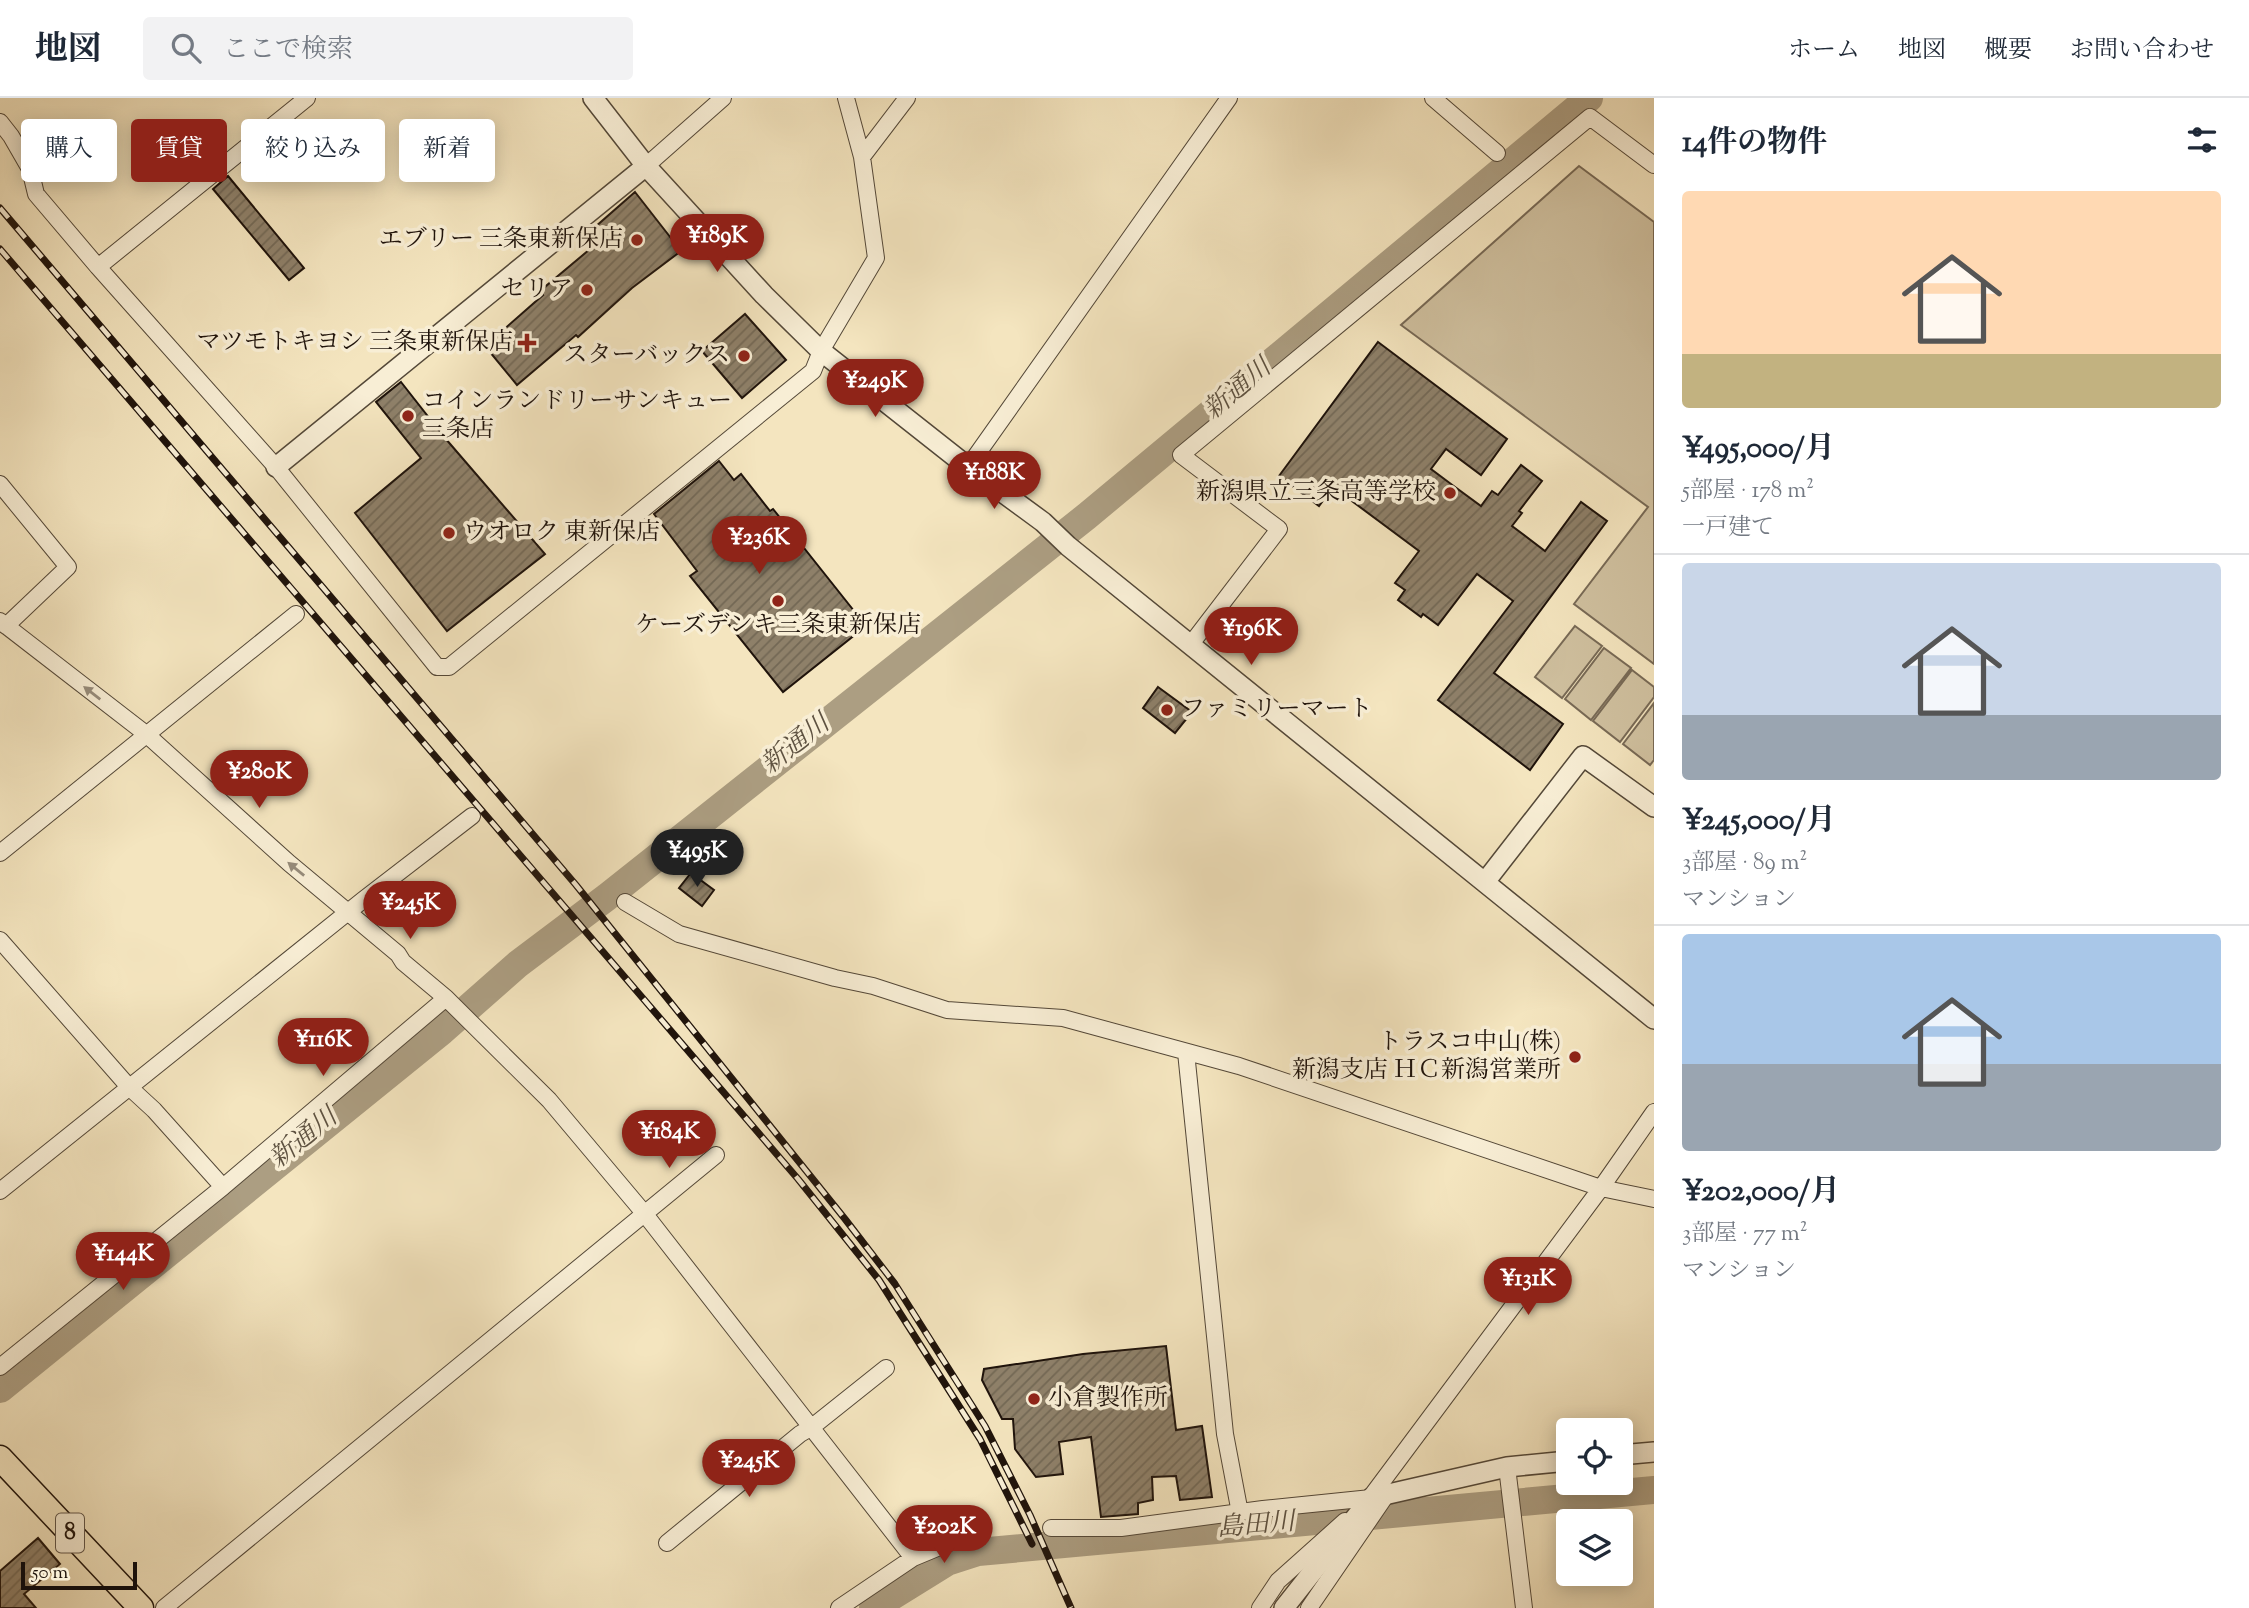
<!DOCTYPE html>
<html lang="ja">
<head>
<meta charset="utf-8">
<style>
  body { margin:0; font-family:"Sorts Mill Goudy","Noto Serif JP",serif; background:#f2f2f3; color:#1f2937; height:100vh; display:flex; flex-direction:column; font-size:26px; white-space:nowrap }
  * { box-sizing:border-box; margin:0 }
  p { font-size:23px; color:#747a83 }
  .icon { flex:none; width:38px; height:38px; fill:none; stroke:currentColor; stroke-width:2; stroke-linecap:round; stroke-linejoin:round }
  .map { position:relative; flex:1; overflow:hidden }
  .panel { display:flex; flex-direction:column; background:#fff; width:595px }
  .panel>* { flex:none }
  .banner { position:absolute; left:21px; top:21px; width:665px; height:63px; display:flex; gap:14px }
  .buttons { position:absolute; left:1556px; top:1320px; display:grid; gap:14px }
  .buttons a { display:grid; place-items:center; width:77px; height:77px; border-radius:7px; background:#fff; box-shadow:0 4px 18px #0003; font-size:35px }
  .scale { position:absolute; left:21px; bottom:18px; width:116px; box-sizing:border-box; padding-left:7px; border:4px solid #1f130b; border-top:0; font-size:19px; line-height:24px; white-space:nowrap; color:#1f130b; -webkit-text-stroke:5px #f8eed5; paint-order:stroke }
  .price { position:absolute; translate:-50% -60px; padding:0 16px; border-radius:24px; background:#8f2418; color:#fff; font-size:23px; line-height:46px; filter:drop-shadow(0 2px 4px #0008) }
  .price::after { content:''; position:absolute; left:50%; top:42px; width:21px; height:16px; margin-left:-10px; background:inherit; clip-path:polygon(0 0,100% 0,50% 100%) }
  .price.on { background:#222; color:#fff }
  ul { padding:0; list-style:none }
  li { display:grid; align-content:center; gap:14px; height:371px; padding:0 28px }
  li+li { border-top:2px solid #e0e1e3 }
  li span { display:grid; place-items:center; height:217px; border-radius:7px; color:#555 }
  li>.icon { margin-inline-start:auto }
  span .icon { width:126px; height:126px; fill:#fffc; stroke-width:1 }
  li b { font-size:30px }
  h2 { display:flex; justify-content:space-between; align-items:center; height:84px; padding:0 28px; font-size:30px }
  .tag { padding:0 24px; border-radius:7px; background:#fff; box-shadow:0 4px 18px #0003; font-size:24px; line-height:63px }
  .tag.on { background:#8f2418; color:#fff }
  header { display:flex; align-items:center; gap:42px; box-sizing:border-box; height:98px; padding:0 35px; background:#fff; border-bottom:2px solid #e0e1e3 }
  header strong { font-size:33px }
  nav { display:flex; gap:38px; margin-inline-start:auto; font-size:24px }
  .search { width:490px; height:63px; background:#f2f2f3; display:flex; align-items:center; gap:18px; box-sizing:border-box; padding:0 24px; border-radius:7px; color:#747a83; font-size:26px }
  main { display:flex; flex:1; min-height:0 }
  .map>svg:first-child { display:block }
  .pitch { fill:#d0c1a0; stroke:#786a56; stroke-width:2 }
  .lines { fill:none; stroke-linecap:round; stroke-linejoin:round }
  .river { stroke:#ac9e82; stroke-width:28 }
  .building { fill:url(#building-hatch); stroke:#1f130b; stroke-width:2 }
  .minor-casing { stroke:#544838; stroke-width:18 }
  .tertiary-casing { stroke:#544838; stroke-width:22 }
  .primary-casing { stroke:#1f130b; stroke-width:27 }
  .minor { stroke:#f8eed5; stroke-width:16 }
  .tertiary { stroke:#f8eed5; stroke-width:19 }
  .primary { stroke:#f4e5bf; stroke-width:24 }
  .rail-casing { stroke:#1f130b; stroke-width:7 }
  .rail { stroke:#f8eed5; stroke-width:4.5; stroke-dasharray:13; stroke-linecap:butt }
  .oneway { fill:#968b7a }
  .poi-dot { fill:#8f2418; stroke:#f8eed5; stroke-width:2.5 }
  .labels { text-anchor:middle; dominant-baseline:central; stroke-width:7; stroke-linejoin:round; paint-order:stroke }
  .shield { fill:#f8eed5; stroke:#605548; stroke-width:2 }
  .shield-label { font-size:23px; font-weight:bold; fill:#1f130b }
  .poi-label { font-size:24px; fill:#1f130b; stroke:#f8eed5; text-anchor:end }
  .water-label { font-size:26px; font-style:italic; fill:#5e5241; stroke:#f8eed5 }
</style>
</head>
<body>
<header>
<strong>地図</strong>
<div class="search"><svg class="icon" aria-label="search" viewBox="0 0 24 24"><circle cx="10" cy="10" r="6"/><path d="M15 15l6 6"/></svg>ここで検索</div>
<nav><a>ホーム</a><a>地図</a><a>概要</a><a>お問い合わせ</a></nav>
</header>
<main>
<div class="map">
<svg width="1654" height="1510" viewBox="0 0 1654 1510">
  <defs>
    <pattern id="building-hatch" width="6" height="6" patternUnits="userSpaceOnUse" patternTransform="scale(1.75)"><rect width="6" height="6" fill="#8e8069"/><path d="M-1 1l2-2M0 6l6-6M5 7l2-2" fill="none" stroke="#736855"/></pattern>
  </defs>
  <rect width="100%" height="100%" fill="#f4e5bf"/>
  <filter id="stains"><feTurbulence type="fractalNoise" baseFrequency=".00286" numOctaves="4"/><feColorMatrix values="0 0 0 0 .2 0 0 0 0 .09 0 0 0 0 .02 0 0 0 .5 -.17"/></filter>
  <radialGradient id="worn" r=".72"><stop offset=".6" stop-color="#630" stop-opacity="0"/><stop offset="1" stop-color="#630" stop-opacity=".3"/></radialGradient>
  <path class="pitch" d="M1579 68 1654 124V566L1574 506 1648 409 1401 227Z
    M1575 528 1602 548 1562 600 1535 579Z
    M1604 550 1631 570 1591 622 1565 601Z
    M1632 572 1654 589V599L1620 644 1593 623Z
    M1654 605V662L1650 667 1623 646Z"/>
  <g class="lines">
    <path class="river" d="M0 1291 442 933 518 866 607 799 1087 418 1589 0
      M873 1510 947 1464 978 1454 1654 1392"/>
  </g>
  <path class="building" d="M228 78 304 170 289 182 213 91Z
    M635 94 681 153 632 190 578 239 576 237 517 287 485 248 543 197 540 193 602 141 594 130Z
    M745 216 786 262 742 300 702 253Z
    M1378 244 1507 341 1481 377 1446 351 1431 371 1451 386 1481 408 1492 393 1498 397 1521 367 1542 383 1519 413 1522 415 1512 428 1545 453 1581 404 1607 423 1494 575 1563 626 1530 672 1438 602 1513 503 1477 476 1438 527 1423 516 1421 519 1398 502 1405 492 1395 485 1419 453 1333 389 1319 408 1279 378Z
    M401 284 445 340 545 456 447 533 355 415 421 360 376 304Z
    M719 363 734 382 741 376 770 413 773 411 866 528 783 594 690 478 697 473 654 416Z
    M1158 589 1192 614 1175 635 1143 610Z
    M691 775 714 792 702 808 679 790Z
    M1166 1248 1176 1332 1202 1328 1212 1399 1180 1402 1176 1378 1152 1379 1153 1402 1138 1405V1416L1101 1419 1091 1339 1059 1344 1063 1376 1036 1379 1015 1351 1013 1321H1002L982 1282 984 1271 1083 1256Z
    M38 1440 60 1466 24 1496 36 1510H0V1473Z"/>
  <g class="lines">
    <g class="minor-casing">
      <path id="minor" d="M307 0 98 169 276 369 437 569H449L813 273 821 253 876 160 862 59 846 0
        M1433 0 1497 55
        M0 24 11 38 30 71 36 96 98 169
        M862 59 907 0
        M646 68 723 0
        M968 369 1229 0
        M0 386 68 469 6 528
        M0 523 146 636 289 765 398 856 403 864 446 900 549 1002 644 1115 913 1460
        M1191 546 1279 431 1181 357 1590 19 1654 67
        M0 755 296 516
        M625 804 679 836 835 880 873 888 947 912 1063 920 1239 968 1601 1090 1654 1101
        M0 842 129 989 154 1012 223 1089
        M1186 954 1225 1336 1240 1415
        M0 1093 363 802 472 718
        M0 1269 223 1089 446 900
        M1507 1369 1524 1510
        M1367 1404 1601 1090 1654 1014
        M1051 1430H1121L1263 1411 1371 1400
        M667 1445 800 1336 812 1329 886 1270
        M164 1510 716 1057
        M839 1510 913 1460 961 1440
        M1260 1510 1278 1483 1345 1423
        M1309 1510 1387 1396"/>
    </g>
    <g class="tertiary-casing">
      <path id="tertiary" d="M593 0 646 68 764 197 821 253 968 369 1043 424 1068 448 1654 921
        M276 369 646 68
        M1485 784 1583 658 1654 709
        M1620 1357 1654 1354
        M1284 1510 1371 1400 1507 1369 1568 1363"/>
    </g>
    <g class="primary-casing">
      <path id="primary" d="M0 1360 141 1510"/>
    </g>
    <use href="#minor" class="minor"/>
    <use href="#tertiary" class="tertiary"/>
    <use href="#primary" class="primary"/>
    <g class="rail-casing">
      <path id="rail" d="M0 110 576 787 845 1121 895 1186 985 1328 1030 1417 1071 1510
        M0 151 798 1081 879 1182 980 1341 1032 1446"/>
    </g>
    <use href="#rail" class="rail"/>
  </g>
  <defs><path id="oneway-solid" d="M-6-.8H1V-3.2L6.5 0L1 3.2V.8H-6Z" transform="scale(1.75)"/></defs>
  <g class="oneway">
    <use href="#oneway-solid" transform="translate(92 595) rotate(-142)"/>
    <use href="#oneway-solid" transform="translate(296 771) rotate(-141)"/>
  </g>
  <g class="poi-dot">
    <circle cx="637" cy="142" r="7"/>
    <circle cx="587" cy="192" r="7"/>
    <path d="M523.5 234.5h7v7h7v7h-7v7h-7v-7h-7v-7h7z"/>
    <circle cx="744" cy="258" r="7"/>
    <circle cx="408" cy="318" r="7"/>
    <circle cx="1450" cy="395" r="7"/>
    <circle cx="449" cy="435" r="7"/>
    <circle cx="778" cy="503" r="7"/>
    <circle cx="1167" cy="612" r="7"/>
    <circle cx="1575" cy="959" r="7"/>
    <circle cx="1034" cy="1301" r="7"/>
  </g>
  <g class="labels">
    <rect class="shield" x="56" y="1415.5" width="28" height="39" rx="5"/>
    <g class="shield-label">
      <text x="70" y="1435">8</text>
    </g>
    <g class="poi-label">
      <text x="623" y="142">エブリー 三条東新保店</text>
      <text x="573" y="192">セリア</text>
      <text x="513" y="245">マツモトキヨシ 三条東新保店</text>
      <text x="730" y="258">スターバックス</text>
      <text x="422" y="304" text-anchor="start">コインランドリーサンキュー<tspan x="422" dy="28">三条店</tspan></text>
      <text x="1436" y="395">新潟県立三条高等学校</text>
      <text x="463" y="435" text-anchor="start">ウオロク 東新保店</text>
      <text x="778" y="528" text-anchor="middle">ケーズデンキ三条東新保店</text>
      <text x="1181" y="612" text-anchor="start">ファミリーマート</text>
      <text x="1561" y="945">トラスコ中山(株)<tspan x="1561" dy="28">新潟支店 ＨＣ新潟営業所</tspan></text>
      <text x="1048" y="1301" text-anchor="start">小倉製作所</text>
    </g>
    <g class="water-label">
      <text transform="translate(1238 292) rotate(-40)">新通川</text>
      <text transform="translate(796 647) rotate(-38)">新通川</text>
      <text transform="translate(304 1041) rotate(-39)">新通川</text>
      <text transform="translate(1256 1428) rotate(-5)">島田川</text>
    </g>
  </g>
  <rect width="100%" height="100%" filter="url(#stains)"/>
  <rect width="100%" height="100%" fill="url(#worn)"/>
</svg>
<div class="buttons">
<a><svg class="icon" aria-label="locate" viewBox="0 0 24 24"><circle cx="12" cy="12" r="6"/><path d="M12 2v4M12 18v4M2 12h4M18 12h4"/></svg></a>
<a><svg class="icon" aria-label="layers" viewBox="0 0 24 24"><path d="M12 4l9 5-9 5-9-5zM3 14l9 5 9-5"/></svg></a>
</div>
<div class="scale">50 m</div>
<b class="price" style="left:717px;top:176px">¥189K</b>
<b class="price" style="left:875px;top:321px">¥249K</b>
<b class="price" style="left:994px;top:413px">¥188K</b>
<b class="price" style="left:759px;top:478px">¥236K</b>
<b class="price" style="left:1251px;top:569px">¥196K</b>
<b class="price" style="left:259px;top:712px">¥280K</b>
<b class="price on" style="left:697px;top:791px">¥495K</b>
<b class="price" style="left:410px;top:843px">¥245K</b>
<b class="price" style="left:323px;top:980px">¥116K</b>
<b class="price" style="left:669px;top:1072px">¥184K</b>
<b class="price" style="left:123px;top:1194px">¥144K</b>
<b class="price" style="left:1528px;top:1219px">¥131K</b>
<b class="price" style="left:749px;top:1401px">¥245K</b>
<b class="price" style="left:944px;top:1467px">¥202K</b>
<div class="banner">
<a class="tag">購入</a>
<a class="tag on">賃貸</a>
<a class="tag">絞り込み</a>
<a class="tag">新着</a>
</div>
</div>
<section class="panel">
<h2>14件の物件<svg class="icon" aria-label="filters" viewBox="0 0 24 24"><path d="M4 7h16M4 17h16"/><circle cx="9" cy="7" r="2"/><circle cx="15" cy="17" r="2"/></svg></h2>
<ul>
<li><span style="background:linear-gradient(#ffd9b3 75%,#c2b280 0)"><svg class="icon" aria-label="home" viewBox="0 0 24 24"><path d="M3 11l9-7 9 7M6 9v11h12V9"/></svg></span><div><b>¥495,000/月</b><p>5部屋 · 178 m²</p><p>一戸建て</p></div></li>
<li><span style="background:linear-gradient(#c9d6e8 70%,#9aa5b1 0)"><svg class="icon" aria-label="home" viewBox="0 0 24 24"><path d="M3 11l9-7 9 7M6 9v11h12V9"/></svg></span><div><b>¥245,000/月</b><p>3部屋 · 89 m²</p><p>マンション</p></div></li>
<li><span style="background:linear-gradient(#a9c7e8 60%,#9aa5b1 0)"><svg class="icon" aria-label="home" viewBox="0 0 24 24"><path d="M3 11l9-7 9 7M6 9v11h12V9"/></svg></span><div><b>¥202,000/月</b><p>3部屋 · 77 m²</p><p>マンション</p></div></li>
</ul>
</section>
</main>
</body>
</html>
